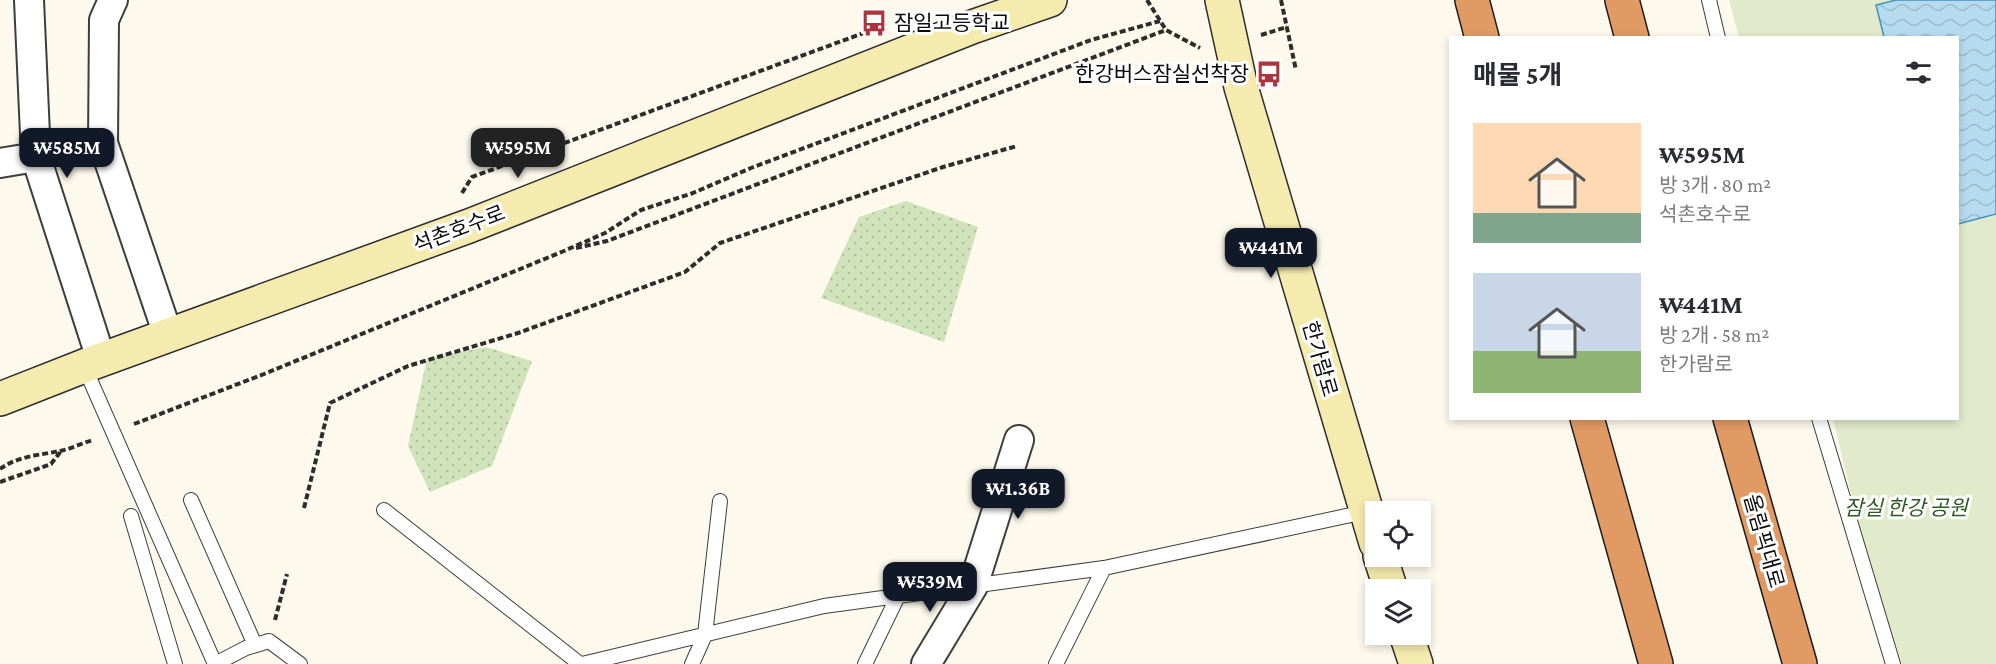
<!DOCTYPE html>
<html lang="ko">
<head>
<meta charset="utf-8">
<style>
  body { margin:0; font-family:"Crimson Pro","Noto Sans KR",serif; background:#f7f7f7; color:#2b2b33; height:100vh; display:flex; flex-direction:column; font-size:22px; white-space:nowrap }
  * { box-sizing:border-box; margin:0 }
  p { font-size:20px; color:#7c7c81 }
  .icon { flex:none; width:33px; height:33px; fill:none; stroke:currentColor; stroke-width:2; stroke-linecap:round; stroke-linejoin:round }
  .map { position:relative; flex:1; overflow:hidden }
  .side { position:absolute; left:1449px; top:36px; width:510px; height:384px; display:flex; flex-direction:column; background:#fff; border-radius:0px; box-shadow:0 3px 9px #0003 }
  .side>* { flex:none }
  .tools { position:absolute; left:1365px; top:501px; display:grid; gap:12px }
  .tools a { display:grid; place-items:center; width:66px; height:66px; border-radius:0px; background:#fff; box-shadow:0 3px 9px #0003; font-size:30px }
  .price { position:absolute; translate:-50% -51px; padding:0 14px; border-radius:12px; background:#111827; color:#fff; font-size:20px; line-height:39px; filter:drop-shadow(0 2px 3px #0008) }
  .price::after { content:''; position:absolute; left:50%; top:36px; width:18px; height:14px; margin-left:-9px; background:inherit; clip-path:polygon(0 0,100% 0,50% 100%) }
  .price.active { background:#222; color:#fff }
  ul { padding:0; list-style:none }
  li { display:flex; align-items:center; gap:18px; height:150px; padding:0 24px }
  li span { display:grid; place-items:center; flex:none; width:168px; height:120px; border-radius:0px; color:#555 }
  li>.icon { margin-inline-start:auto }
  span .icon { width:72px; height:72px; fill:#fffc; stroke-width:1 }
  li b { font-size:26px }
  h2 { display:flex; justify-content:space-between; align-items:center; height:72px; padding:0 24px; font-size:26px }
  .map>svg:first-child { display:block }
  .grass { fill:url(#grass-dots) }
  .pitch { fill:#e1ebcb }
  .water { fill:url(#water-waves); stroke:#4791bc; stroke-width:1.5 }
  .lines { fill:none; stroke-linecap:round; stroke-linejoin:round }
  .lane-casing { stroke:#3e3e3e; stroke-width:16 }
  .street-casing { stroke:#3e3e3e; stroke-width:32 }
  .secondary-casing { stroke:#2d2d2d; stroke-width:36 }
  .highway-casing { stroke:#1c1c1c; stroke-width:36 }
  .path { stroke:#2d2d2d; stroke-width:4; stroke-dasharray:6 3; stroke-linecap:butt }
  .lane { stroke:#fff; stroke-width:14 }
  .street { stroke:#fff; stroke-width:28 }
  .secondary { stroke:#f5ebaf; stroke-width:33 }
  .highway { stroke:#e29a64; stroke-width:33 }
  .labels { text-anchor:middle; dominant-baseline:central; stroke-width:6; stroke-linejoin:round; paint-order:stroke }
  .poi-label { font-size:21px; fill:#0b0b0b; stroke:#fff; text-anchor:start }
  .street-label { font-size:21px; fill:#0b0b0b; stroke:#fff }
  .park-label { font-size:21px; font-style:italic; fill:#315a24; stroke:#fff }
</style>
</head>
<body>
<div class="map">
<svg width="1996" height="664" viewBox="0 0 1996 664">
  <defs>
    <pattern id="grass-dots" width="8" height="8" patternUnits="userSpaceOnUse" patternTransform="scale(1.5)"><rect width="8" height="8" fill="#d0e3ba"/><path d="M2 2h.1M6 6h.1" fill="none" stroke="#b1c19f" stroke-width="1.8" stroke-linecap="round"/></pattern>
    <pattern id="water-waves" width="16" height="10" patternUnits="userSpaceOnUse" patternTransform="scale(1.5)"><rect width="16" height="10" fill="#b7dbee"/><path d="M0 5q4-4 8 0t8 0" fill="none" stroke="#9cbbcb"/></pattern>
  </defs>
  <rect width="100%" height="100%" fill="#fdf9ec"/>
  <path class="grass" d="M906 201 978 227 944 342 821 298 859 217Z
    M486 347 532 361 492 466 430 492 408 446 427 358Z"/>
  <path class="pitch" d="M1729 0H1996V664H1902L1863 543 1833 419 1958 418V38L1739 37Z"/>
  <path class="water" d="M1896 0H1996V214L1958 224V38L1884 37 1876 5Z"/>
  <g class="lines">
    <g class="lane-casing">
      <path id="lane" d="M1709 0 1718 38
        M84 366 215 664
        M1819 418 1893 664
        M191 500 255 645
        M384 510 580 664
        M131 516 175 664
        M215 664 246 648 269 641 300 664
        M582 664 824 606 1104 568 1365 512
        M692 664 705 635 720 501
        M865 664 898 596
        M1056 664 1104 568"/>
    </g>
    <g class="street-casing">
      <path id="street" d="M29 0 36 157 101 359
        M113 0 104 20 103 143 168 335
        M0 163 36 157
        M926 664 973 586 1019 440"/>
    </g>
    <g class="secondary-casing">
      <path id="secondary" d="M1222 0 1241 87 1376 543
        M0 399 84 366 469 226 972 27 1050 0
        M1380 556 1391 590
        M1406 634 1416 664"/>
    </g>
    <g class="highway-casing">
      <path id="highway" d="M1472 0 1482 38
        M1622 0 1632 38
        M1587 418 1656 664
        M1730 418 1800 664"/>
    </g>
    <path class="path" d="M1147 0 1166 30 1200 48
      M1281 0 1296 70
      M1261 35 1287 27
      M462 193 472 177 869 31
      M576 248 607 241 1166 30
      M134 424 264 374 564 251 605 233 641 210 693 193 751 168 1091 40 1160 21
      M0 469C18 456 40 455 60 451 71 449 82 443 93 440
      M0 482 51 464 61 451
      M304 508 330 403 408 366 518 333 685 272 720 243 943 167 1017 146
      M275 620 287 574"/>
    <use href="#lane" class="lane"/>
    <use href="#street" class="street"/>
    <use href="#secondary" class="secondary"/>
    <use href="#highway" class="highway"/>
  </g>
  <defs>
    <g id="bus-bare" transform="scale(2.07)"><path d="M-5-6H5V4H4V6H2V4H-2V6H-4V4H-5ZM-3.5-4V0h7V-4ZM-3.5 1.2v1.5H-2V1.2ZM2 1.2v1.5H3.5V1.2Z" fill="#aa353e" stroke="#fff" stroke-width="2.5" paint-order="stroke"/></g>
  </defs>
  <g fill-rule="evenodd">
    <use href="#bus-bare" x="874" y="23"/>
    <use href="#bus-bare" x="1269" y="74"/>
  </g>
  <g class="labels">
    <g class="poi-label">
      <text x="894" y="23">잠일고등학교</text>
      <text x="1249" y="74" text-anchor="end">한강버스잠실선착장</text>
    </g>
    <g class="street-label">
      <text transform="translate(459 229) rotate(-21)">석촌호수로</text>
      <text transform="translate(1320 359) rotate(74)">한가람로</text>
      <text transform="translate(1764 541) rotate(74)">올림픽대로</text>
    </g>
    <g class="park-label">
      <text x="1906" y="508">잠실 한강 공원</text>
    </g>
  </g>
</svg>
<div class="tools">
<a><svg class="icon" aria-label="locate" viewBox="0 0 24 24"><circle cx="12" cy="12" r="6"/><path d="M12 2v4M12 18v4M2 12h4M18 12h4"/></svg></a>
<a><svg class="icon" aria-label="layers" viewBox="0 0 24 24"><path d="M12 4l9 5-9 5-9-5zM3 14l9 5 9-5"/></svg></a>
</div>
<b class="price" style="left:67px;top:179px">₩585M</b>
<b class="price active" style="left:518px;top:179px">₩595M</b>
<b class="price" style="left:1271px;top:279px">₩441M</b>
<b class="price" style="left:1018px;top:520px">₩1.36B</b>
<b class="price" style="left:930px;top:613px">₩539M</b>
<section class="side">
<h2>매물 5개<svg class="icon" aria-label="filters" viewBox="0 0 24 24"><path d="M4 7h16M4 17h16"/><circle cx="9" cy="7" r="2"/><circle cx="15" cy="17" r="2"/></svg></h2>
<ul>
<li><span style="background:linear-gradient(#ffd9b3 75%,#7fa58c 0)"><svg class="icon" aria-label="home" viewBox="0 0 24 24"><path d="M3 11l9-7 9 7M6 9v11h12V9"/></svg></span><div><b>₩595M</b><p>방 3개 · 80 m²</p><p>석촌호수로</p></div></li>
<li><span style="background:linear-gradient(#c9d6e8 65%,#8fb573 0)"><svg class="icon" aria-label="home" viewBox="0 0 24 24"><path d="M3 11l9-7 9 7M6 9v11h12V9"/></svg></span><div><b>₩441M</b><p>방 2개 · 58 m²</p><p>한가람로</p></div></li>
</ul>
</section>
</div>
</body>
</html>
